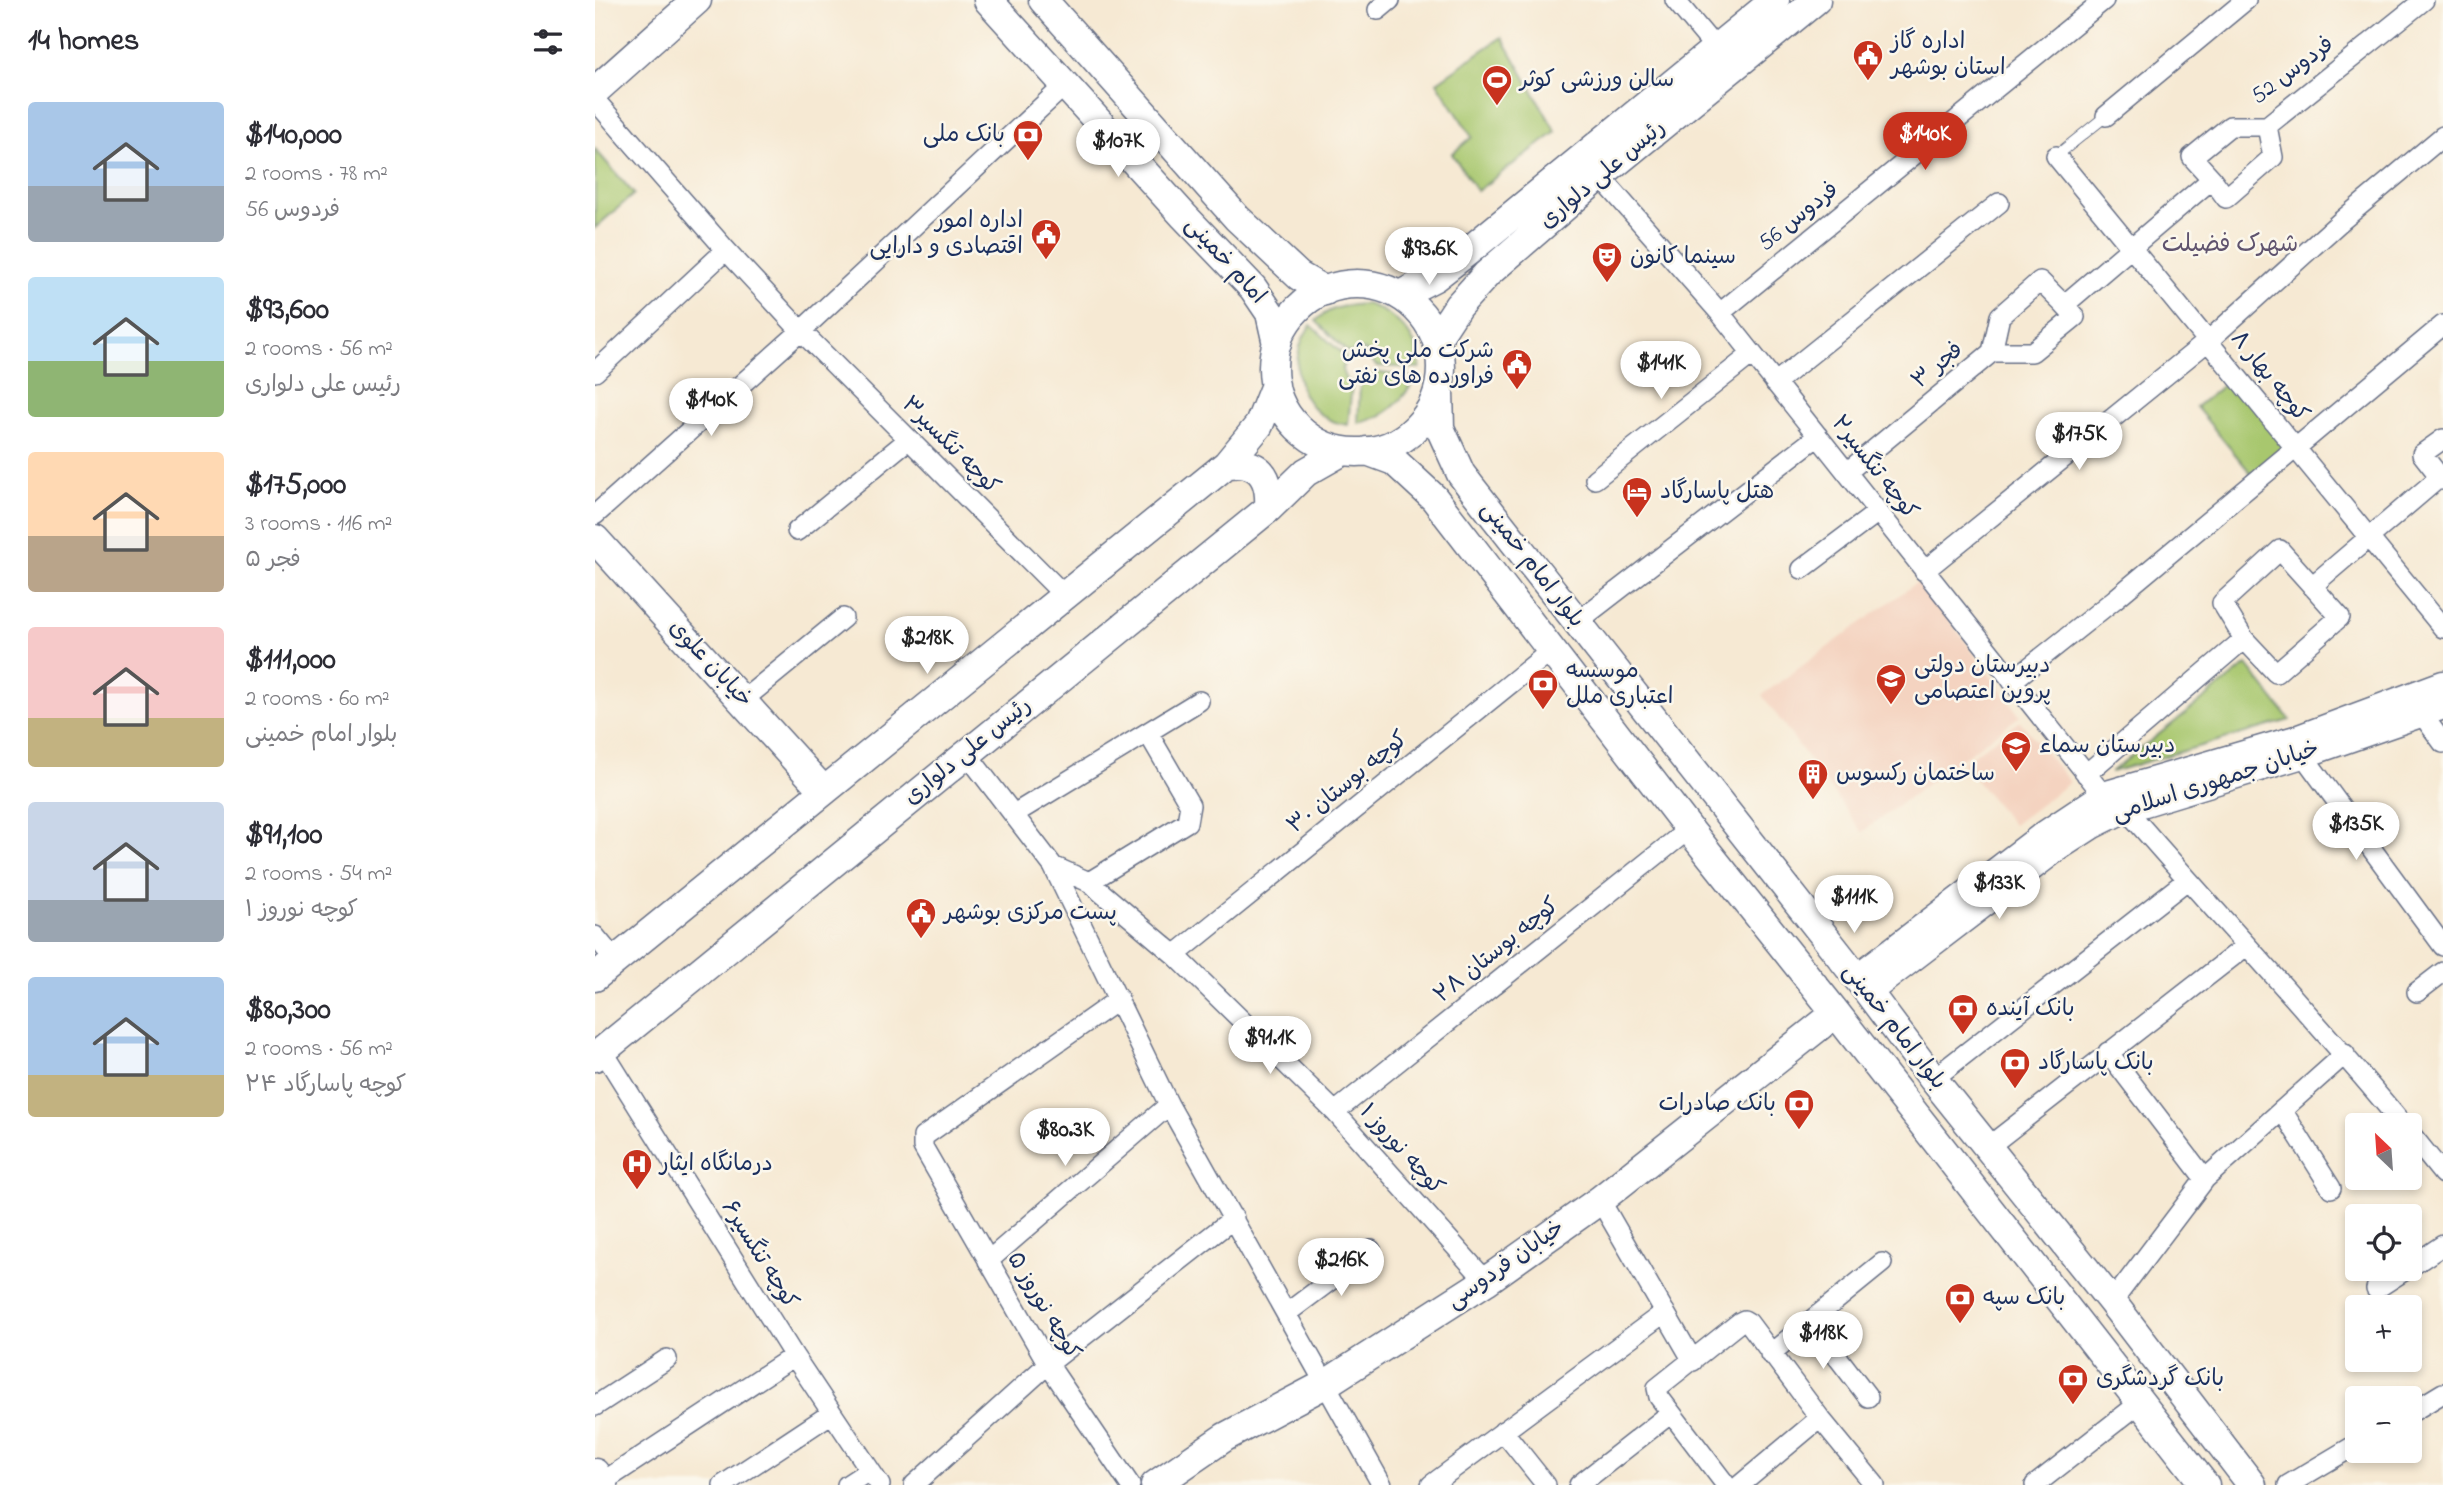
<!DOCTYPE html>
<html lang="en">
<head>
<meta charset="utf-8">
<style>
  body { margin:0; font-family:"Indie Flower","Playpen Sans Arabic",sans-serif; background:#f7f7f7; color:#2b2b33; height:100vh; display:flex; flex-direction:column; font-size:26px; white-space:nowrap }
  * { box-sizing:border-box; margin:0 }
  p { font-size:23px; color:#7c7c81 }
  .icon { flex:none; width:38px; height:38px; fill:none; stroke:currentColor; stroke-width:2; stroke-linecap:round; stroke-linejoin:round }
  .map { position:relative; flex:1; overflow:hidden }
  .details { display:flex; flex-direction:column; background:#fff; width:595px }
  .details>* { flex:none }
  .needle { width:46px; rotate:335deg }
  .buttons { position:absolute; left:1750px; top:1113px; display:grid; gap:14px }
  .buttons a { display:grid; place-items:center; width:77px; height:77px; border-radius:7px; background:#fff; box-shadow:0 4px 10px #0003; font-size:35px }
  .price { position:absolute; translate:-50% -60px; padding:0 16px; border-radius:24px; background:#fff; color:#222; font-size:23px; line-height:46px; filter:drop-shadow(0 2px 4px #0008) }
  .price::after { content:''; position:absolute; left:50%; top:42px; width:21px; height:16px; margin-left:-10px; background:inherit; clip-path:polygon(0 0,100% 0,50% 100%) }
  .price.active { background:#c8321e; color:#fff }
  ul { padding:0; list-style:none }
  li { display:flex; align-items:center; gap:21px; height:175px; padding:0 28px }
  li span { display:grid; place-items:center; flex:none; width:196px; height:140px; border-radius:7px; color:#555 }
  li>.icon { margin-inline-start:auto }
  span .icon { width:84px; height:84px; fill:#fffc; stroke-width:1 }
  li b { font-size:30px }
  h2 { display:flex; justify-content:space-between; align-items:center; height:84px; padding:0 28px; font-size:30px }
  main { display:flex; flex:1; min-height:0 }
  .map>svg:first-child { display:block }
  .built { fill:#f4d3c0 }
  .green { fill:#a8c76e; stroke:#627b66; stroke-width:2 }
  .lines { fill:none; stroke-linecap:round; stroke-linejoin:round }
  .lane-casing { stroke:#687087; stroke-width:12 }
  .street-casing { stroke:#687087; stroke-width:22 }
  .secondary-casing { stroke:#687087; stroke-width:31 }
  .lane { stroke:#fff; stroke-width:10 }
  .street { stroke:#fff; stroke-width:19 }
  .secondary { stroke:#fff; stroke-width:28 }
  .labels { text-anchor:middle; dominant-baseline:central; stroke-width:5; stroke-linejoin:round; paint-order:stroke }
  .poi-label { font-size:23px; fill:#1b2f5e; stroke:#fbf7ec; text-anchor:start }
  .street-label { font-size:23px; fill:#1b2f5e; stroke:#fbf7ec }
  .neighbourhood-label { font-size:24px; fill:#5f536e; stroke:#fbf7ec }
</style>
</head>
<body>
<main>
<section class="details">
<h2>14 homes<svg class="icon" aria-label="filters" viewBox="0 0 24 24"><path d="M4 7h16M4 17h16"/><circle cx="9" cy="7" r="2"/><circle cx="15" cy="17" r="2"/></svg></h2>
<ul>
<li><span style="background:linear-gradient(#a9c7e8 60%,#9aa5b1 0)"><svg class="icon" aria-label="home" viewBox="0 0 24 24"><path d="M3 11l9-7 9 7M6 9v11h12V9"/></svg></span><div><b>$140,000</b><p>2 rooms · 78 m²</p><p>فردوس 56</p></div></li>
<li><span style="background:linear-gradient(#bfe0f5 60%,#8fb573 0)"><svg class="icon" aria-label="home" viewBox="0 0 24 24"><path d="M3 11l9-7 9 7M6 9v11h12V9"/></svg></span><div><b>$93,600</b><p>2 rooms · 56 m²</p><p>رئیس علی دلواری</p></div></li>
<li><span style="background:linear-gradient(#ffd9b3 60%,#b9a48a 0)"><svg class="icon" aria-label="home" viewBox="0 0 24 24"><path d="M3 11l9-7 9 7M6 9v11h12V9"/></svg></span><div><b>$175,000</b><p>3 rooms · 116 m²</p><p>فجر ۵</p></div></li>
<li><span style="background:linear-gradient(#f6c9c9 65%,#c2b280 0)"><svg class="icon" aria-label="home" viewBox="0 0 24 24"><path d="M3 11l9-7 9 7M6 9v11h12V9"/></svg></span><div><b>$111,000</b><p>2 rooms · 60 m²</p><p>بلوار امام خمینی</p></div></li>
<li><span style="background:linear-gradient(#c9d6e8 70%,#9aa5b1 0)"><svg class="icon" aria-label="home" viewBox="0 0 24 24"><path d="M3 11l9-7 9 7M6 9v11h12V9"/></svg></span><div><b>$91,100</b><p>2 rooms · 54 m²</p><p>کوچه نوروز ۱</p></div></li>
<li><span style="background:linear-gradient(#a9c7e8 70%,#c2b280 0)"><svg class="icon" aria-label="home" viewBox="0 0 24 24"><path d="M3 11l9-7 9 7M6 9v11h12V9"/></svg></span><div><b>$80,300</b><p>2 rooms · 56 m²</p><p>کوچه پاسارگاد ۲۴</p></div></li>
</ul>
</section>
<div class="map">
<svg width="1848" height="1485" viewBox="0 0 1848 1485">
  <rect width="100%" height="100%" fill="#fbf7ec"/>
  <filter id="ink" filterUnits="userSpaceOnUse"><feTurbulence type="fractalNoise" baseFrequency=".0143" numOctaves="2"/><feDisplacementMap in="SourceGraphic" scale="14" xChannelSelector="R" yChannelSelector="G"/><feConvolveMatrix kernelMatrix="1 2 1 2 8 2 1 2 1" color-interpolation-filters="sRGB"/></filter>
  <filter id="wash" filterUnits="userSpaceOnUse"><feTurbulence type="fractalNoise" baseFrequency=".00686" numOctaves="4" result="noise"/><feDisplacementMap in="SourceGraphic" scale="28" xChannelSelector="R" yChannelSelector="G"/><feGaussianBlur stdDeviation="1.57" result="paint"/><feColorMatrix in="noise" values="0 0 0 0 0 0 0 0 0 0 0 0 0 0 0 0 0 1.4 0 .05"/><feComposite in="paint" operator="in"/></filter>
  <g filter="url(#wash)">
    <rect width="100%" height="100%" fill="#f6e9d3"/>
    <path class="built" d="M1325 580 1425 716 1267 832 1167 695Z
      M1425 721 1475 782 1418 825 1367 763Z"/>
    <path class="green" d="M907 37 961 132 882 191 857 154 877 137 842 82Z
      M0 149 39 194 0 228Z
      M772 304C801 314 824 337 825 368L781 366 771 351 764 350 753 353 721 321C735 306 753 305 772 304Z
      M716 325 751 357 747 370 751 380 757 383 753 425C704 419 688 361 716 325Z
      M780 372 822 378C804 402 795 417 763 423L765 385 775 380Z
      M1637 378 1695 446 1659 477 1601 407Z
      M1652 665 1695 720 1516 772Z"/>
  </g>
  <g filter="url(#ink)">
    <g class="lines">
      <g class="lane-casing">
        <path id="lane" d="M1461 156 1511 116"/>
      </g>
      <g class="street-casing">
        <path id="street" d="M1080 0 1121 49
          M783 10 795 0
          M0 100 131 250 206 331 470 596
          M1511 116 1651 0
          M1461 156 1848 628
          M1005 176 1125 313 1509 796
          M1617 179 1631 198 1678 157 1672 126
          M1125 313 1509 0
          M1397 352H1437L1480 317 1469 305
          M0 372 131 250
          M1180 383 1404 203
          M1252 472 1397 352 1405 316 1445 281 1469 305 1617 179 1597 157 1635 126H1672L1829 0
          M1845 477 1827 454 1848 439
          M1000 479 1157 354
          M0 515 206 331 470 85
          M202 531 314 439
          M1207 569 1283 512
          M1329 571 1613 341 1745 222 1848 136
          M1717 586 1845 477 1848 480
          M982 622 1223 436
          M1417 681 1520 599 1848 325
          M148 700 248 618
          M1826 713 1848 743
          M372 754 458 866 574 1105 787 1485
          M1707 754 1848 946
          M1491 774 1649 639 1681 673 1745 617 1685 550 1627 603 1649 639
          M1530 808C1622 915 1719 1016 1808 1125
          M419 814 604 701
          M458 866 494 882 580 955 740 1112 891 1281
          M494 882 592 822 595 805 553 733
          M0 936 20 960
          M580 955 957 650
          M1822 992 1848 972
          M524 999 328 1137V1147L453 1364 535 1485
          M8 1051 199 1356 285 1485
          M1513 1052 1610 1179
          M1338 1079 1592 880
          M1687 1110 1736 1188
          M740 1112 1094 829
          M1815 1133 1848 1174
          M1393 1147 1651 946
          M1005 1200 1098 1361
          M393 1261 574 1105
          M1815 1267 1848 1245
          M1781 1289 1812 1269
          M1517 1302 1610 1179 1750 1054
          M692 1313 776 1250
          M1215 1321 1273 1397
          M1175 1354 1287 1263
          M0 1406 72 1359
          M1815 1413 1848 1393
          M908 1431 951 1485
          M6 1483 199 1356
          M128 1485 237 1413
          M252 1485 275 1470
          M319 1485 453 1364 639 1218
          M836 1485 1070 1312
          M984 1485 1076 1413
          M1131 1485 1064 1397 1062 1388 1145 1322 1149 1320 1154 1323 1225 1418 1280 1485
          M1145 1485 1225 1418
          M1440 1485 1546 1402
          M1693 1485 1762 1444"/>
      </g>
      <g class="secondary-casing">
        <path id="secondary" d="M393 0 589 216 658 288 675 313 682 344
          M448 0 642 218 704 276 730 291
          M0 91 102 0
          M678 368a84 84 0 1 1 168 0a84 84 0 1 1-168 0Z
          M805 295 840 277 876 249 1180 0
          M842 338 863 306 892 274 1005 176 1221 0
          M844 391 845 428 866 474 876 487 1267 984 1338 1079 1517 1302 1657 1485
          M772 451 799 461 839 498 1094 829 1241 1013 1610 1485
          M632 464C638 464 648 462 654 465 673 471 675 491 674 508
          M0 539 228 790
          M1848 685 1701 740 1509 796 1446 838 1293 955 1272 971 1267 984H1282L1459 849 1496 825 1530 808 1707 754 1848 705
          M0 977 632 464 664 425 680 385
          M0 1057 674 508 711 472 748 451
          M0 1473 8 1485
          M560 1485 630 1437 732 1383 891 1281 1005 1200 1241 1013"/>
      </g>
      <use href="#lane" class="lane"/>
      <use href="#street" class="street"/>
      <use href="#secondary" class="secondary"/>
    </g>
  </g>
  <defs>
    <g id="civic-pin" transform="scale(1.575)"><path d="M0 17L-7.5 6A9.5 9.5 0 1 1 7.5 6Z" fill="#c8321e" stroke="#fbf7ec"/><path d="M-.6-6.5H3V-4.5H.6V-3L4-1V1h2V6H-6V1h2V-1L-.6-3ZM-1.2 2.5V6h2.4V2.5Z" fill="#fff"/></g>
    <g id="stadium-pin" transform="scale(1.575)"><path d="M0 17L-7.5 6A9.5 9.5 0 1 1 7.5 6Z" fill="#c8321e" stroke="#fbf7ec"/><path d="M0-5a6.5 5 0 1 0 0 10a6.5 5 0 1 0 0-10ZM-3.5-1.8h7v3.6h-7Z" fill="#fff"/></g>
    <g id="bank-pin" transform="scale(1.575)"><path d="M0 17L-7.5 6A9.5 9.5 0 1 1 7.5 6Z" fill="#c8321e" stroke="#fbf7ec"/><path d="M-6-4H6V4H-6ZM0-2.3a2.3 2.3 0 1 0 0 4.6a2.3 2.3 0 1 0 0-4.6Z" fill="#fff"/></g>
    <g id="theatre-pin" transform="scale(1.575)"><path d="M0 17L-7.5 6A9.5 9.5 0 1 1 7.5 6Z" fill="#c8321e" stroke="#fbf7ec"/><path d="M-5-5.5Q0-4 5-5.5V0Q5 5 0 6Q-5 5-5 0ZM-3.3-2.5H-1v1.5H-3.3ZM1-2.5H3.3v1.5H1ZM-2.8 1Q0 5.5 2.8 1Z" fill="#fff"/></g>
    <g id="hotel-pin" transform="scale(1.575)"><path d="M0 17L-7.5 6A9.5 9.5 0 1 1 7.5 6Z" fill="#c8321e" stroke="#fbf7ec"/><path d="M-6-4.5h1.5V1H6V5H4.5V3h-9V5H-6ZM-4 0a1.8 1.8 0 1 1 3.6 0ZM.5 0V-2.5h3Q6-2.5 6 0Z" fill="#fff"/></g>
    <g id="school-pin" transform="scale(1.575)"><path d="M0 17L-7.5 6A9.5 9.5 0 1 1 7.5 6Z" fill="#c8321e" stroke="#fbf7ec"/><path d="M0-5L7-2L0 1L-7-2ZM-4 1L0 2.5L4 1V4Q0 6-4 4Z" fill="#fff"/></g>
    <g id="building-pin" transform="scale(1.575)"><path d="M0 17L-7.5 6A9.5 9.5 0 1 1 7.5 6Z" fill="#c8321e" stroke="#fbf7ec"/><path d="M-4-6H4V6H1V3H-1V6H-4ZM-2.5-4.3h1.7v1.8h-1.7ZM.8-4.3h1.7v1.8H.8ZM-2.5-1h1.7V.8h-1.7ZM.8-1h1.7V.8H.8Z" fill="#fff"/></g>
    <g id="hospital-pin" transform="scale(1.575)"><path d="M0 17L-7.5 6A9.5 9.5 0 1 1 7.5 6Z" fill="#c8321e" stroke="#fbf7ec"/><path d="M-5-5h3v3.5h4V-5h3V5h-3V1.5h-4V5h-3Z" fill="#fff"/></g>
  </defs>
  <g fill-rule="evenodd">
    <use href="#civic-pin" x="1273" y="55"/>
    <use href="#stadium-pin" x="902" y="80"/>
    <use href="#bank-pin" x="433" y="135"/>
    <use href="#civic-pin" x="451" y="234"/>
    <use href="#theatre-pin" x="1012" y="257"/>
    <use href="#civic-pin" x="922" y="364"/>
    <use href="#hotel-pin" x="1042" y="492"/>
    <use href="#school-pin" x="1296" y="679"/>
    <use href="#bank-pin" x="948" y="684"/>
    <use href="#school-pin" x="1421" y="746"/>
    <use href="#building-pin" x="1218" y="774"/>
    <use href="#civic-pin" x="326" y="913"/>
    <use href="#bank-pin" x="1368" y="1009"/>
    <use href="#bank-pin" x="1420" y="1063"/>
    <use href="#bank-pin" x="1204" y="1104"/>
    <use href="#hospital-pin" x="42" y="1164"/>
    <use href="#bank-pin" x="1365" y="1298"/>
    <use href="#bank-pin" x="1478" y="1379"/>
  </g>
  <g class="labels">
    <g class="poi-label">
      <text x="1296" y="42">اداره گاز<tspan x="1296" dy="26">استان بوشهر</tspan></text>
      <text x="925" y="80">سالن ورزشی کوثر</text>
      <text x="410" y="135" text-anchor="end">بانک ملی</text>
      <text x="428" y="221" text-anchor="end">اداره امور<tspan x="428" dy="26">اقتصادی و دارایی</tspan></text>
      <text x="1035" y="257">سینما کانون</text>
      <text x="899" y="351" text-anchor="end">شرکت ملی پخش<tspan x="899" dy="26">فراورده های نفتی</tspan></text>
      <text x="1065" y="492">هتل پاسارگاد</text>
      <text x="1319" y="666">دبیرستان دولتی<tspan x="1319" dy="26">پروین اعتصامی</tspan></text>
      <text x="971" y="671">موسسه<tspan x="971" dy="26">اعتباری ملل</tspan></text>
      <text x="1444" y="746">دبیرستان سماء</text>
      <text x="1241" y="774">ساختمان رکسوس</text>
      <text x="349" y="913">پست مرکزی بوشهر</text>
      <text x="1391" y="1009">بانک آینده</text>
      <text x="1443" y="1063">بانک پاسارگاد</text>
      <text x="1181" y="1104" text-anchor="end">بانک صادرات</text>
      <text x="65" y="1164">درمانگاه ایثار</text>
      <text x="1388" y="1298">بانک سپه</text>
      <text x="1501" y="1379">بانک گردشگری</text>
    </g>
    <g class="street-label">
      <text transform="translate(1698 71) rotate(-37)">فردوس 52</text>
      <text transform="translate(1008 175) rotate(-40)">رئیس علی دلواری</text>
      <text transform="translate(1204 217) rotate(-39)">فردوس 56</text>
      <text transform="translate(630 261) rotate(48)">امام خمینی</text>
      <text transform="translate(1343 366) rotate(-40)">فجر ۳</text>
      <text transform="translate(1674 377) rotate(51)">کوچه بهار ۸</text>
      <text transform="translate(355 446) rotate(45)">کوچه تنگسیر۳</text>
      <text transform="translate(1279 468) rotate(52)">کوچه تنگسیر۲</text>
      <text transform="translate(937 565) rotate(52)">بلوار امام خمینی</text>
      <text transform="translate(115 664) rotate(47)">خیابان علوی</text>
      <text transform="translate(373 752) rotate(-39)">رئیس علی دلواری</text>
      <text transform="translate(1621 782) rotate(-18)">خیابان جمهوری اسلامی</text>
      <text transform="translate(753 783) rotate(-39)">کوچه بوستان ۳۰</text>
      <text transform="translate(902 951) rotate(-39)">کوچه بوستان ۲۸</text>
      <text transform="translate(1299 1027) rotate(52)">بلوار امام خمینی</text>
      <text transform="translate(806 1150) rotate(48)">کوچه نوروز ۱</text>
      <text transform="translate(164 1255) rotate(58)">کوچه تنگسیر۶</text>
      <text transform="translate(911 1265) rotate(-35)">خیابان فردوسی</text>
      <text transform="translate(448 1306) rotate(59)">کوچه نوروز ۵</text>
    </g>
    <g class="neighbourhood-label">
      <text x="1635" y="245">شهرک فضیلت</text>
    </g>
  </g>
</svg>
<div class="buttons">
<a><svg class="needle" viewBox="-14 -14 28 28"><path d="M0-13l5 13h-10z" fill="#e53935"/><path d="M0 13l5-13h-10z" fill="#7c7c81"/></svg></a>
<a><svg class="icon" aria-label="locate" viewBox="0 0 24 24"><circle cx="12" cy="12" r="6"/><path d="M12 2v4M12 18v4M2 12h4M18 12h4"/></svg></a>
<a>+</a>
<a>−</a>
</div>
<b class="price active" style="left:1330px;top:172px">$140K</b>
<b class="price" style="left:523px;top:179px">$107K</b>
<b class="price" style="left:834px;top:287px">$93.6K</b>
<b class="price" style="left:1066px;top:401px">$141K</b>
<b class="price" style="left:116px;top:438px">$140K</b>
<b class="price" style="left:1484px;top:472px">$175K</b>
<b class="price" style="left:332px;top:676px">$218K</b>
<b class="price" style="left:1761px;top:862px">$135K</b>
<b class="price" style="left:1404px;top:921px">$133K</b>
<b class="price" style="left:1259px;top:935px">$111K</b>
<b class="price" style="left:675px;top:1076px">$91.1K</b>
<b class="price" style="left:470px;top:1168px">$80.3K</b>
<b class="price" style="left:746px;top:1298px">$216K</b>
<b class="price" style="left:1228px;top:1371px">$118K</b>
</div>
</main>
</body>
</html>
